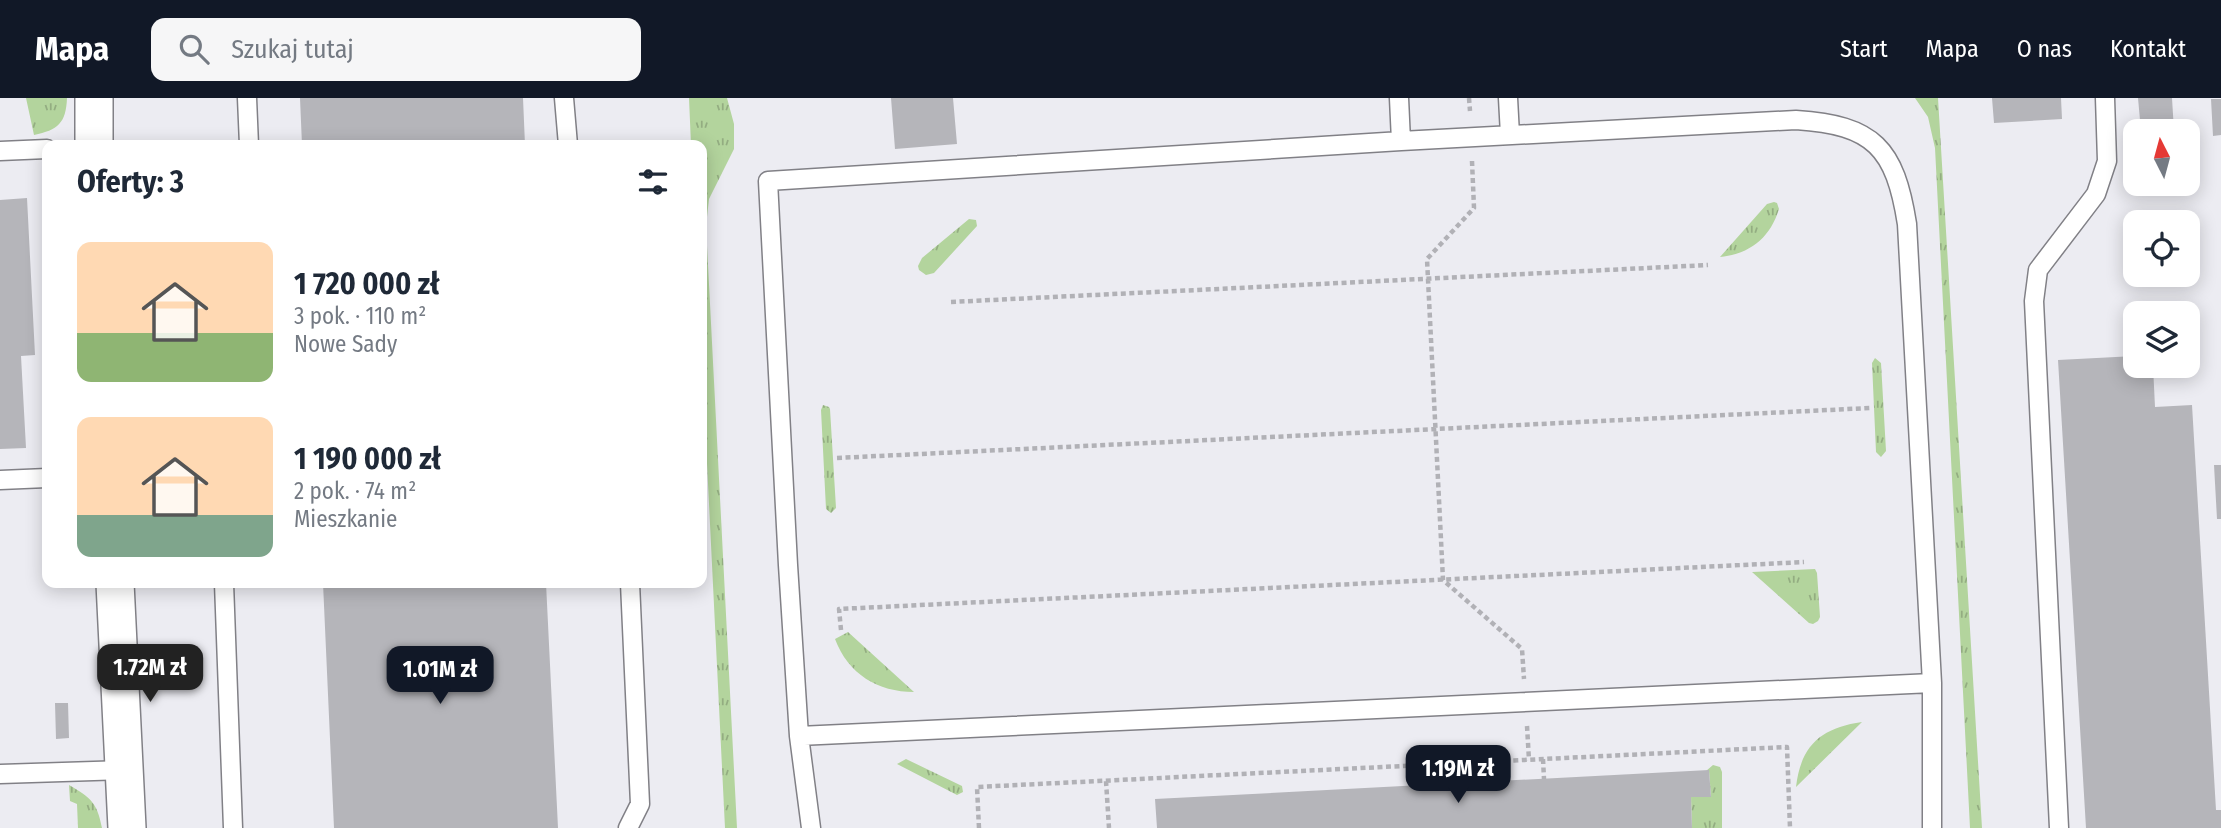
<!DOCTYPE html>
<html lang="pl">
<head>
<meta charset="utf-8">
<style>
  body { margin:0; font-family:"Fira Sans Condensed",sans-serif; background:#f6f6f7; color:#1f2937; height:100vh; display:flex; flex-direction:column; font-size:26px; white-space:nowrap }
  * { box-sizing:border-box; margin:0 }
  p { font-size:23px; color:#747a83 }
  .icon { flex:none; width:38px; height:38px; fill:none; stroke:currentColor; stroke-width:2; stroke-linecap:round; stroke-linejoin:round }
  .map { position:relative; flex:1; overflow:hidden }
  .sheet { position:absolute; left:42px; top:42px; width:665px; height:448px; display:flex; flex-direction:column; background:#fff; border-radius:14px; box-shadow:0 4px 18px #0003 }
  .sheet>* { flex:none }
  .needle { width:46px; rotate:354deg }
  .buttons { position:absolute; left:2123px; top:21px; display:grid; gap:14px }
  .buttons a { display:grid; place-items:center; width:77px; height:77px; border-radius:14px; background:#fff; box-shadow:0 4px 18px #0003; font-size:35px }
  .price { position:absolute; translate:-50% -60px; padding:0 16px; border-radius:14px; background:#111827; color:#fff; font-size:23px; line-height:46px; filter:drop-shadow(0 2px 4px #0008) }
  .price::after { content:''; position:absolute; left:50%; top:42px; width:21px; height:16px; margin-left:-10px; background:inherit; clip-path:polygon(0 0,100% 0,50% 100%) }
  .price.current { background:#222; color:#fff }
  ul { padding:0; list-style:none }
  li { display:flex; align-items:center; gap:21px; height:175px; padding:0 35px }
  li span { display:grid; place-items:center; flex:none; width:196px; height:140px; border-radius:14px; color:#555 }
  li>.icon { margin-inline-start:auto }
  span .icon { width:84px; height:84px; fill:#fffc; stroke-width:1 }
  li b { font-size:30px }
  h2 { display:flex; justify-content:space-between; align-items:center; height:84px; padding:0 35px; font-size:30px }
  header { display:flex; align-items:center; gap:42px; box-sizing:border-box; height:98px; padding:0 35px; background:#111827; color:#fff }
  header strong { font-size:33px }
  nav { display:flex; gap:38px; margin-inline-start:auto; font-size:24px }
  .search { width:490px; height:63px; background:#f6f6f7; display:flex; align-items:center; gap:18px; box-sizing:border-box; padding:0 24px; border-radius:14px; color:#747a83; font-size:26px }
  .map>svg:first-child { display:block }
  .grass { fill:url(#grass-tufts) }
  .building { fill:#b5b5ba }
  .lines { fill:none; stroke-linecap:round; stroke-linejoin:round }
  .lane-casing { stroke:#818086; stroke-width:21 }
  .street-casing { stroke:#818086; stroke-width:40 }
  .path { stroke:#b1b1b6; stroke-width:4.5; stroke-dasharray:5 3.5; stroke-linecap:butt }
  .lane { stroke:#fff; stroke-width:18 }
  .street { stroke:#fff; stroke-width:37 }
</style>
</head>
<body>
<header>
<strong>Mapa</strong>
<div class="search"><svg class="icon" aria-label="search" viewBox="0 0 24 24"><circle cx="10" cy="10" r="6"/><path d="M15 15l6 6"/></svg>Szukaj tutaj</div>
<nav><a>Start</a><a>Mapa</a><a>O nas</a><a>Kontakt</a></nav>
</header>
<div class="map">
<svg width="2221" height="730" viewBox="0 0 2221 730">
  <defs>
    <pattern id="grass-tufts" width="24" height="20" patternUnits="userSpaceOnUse" patternTransform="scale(1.75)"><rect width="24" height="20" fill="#b3d49d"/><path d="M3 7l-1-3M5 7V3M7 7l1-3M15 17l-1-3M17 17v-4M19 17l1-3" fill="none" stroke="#93ad81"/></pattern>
  </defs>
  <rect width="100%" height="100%" fill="#ececf2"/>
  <path class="grass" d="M26 0H67C66 25 58 32 34 37Z
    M689 0H727L734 26V51L709 101 706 128 737 730H725L702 264V47H691Z
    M1915 0H1938L1982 730H1970L1935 50 1928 19Z
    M1774 104 1777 105 1779 111C1770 140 1750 156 1720 159L1767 106Z
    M969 121 976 122 977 128 934 175 926 177 919 172 918 168 922 160Z
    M1875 260 1881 265 1886 353 1881 359 1876 354 1872 265Z
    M823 307 829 309 830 311 836 410 831 415 826 411 821 312Z
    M1815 471 1817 475 1820 519 1818 523 1813 526 1809 525 1752 474Z
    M848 534 914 594C878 594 848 576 835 541Z
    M1862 624 1796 689C1801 647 1821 630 1862 624Z
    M906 661 962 688 963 694 957 697 897 666Z
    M1713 667 1720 669 1722 674V730H1692L1691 699 1711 698 1709 673H1706Z
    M69 687C91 700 97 704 102 730H78L77 706 70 703Z"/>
  <path class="building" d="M300 0H523L525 47H302Z
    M891 0H953L957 46 895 51Z
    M1992 0H2061L2062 21 1994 25Z
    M2138 0H2172L2174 33H2141Z
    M2211 1H2221V37L2213 38Z
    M27 100 35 257 21 258 26 350 0 351V102Z
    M2135 258V268H2153L2155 309 2192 307 2216 712H2221V730H2086L2058 262Z
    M2214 367H2221V421H2217Z
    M323 485H546L558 730H334Z
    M55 605H68L69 640 56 641Z
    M1709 672 1711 699H1691L1692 730H1157L1155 701Z"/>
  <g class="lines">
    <g class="lane-casing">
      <path id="lane" d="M247 0 249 47
        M564 0 568 47
        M1399 0 1401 43
        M1508 0 1510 37
        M0 53 47 51
        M0 382 47 380
        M224 485 233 730
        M799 638 1932 585
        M0 676 125 672
        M628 730 640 706 630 485
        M811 730 799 638 788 467 768 83 1401 43 1796 22C1874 27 1895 50 1907 126L1932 585V730
        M2059 730 2034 203 2038 172 2096 96 2107 63 2105 0"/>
    </g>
    <g class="street-casing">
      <path id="street" d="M94 0V47
        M115 485 127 730"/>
    </g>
    <path class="path" d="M1469 0 1470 13
      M1472 63 1474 110 1427 161 1443 482 1522 551 1524 581
      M951 204 1708 167
      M837 360 1870 310
      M841 532 839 511 1804 464
      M1527 628 1529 662
      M1543 661 1544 681
      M1106 683 1109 730
      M979 730 977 689 1787 649 1790 730"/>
    <use href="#lane" class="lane"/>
    <use href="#street" class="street"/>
  </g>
</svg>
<div class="buttons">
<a><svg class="needle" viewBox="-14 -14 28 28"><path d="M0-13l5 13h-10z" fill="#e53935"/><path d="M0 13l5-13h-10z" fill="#747a83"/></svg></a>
<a><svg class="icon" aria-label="locate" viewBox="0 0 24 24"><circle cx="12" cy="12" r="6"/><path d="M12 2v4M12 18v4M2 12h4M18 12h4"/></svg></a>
<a><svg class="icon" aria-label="layers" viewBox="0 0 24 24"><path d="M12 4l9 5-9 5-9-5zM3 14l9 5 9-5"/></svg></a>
</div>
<b class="price current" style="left:150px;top:606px">1.72M zł</b>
<b class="price" style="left:440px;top:608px">1.01M zł</b>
<b class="price" style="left:1458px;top:707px">1.19M zł</b>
<section class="sheet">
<h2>Oferty: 3<svg class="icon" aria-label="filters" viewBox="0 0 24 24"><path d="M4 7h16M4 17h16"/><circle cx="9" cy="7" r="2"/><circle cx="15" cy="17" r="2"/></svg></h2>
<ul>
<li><span style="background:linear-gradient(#ffd9b3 65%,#8fb573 0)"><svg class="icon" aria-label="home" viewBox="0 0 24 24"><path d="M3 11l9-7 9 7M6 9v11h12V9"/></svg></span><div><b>1 720 000 zł</b><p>3 pok. · 110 m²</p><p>Nowe Sady</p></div></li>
<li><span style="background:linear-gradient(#ffd9b3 70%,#7fa58c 0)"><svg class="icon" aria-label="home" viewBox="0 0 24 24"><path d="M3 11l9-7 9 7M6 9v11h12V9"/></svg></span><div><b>1 190 000 zł</b><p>2 pok. · 74 m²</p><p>Mieszkanie</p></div></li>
</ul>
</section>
</div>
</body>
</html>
